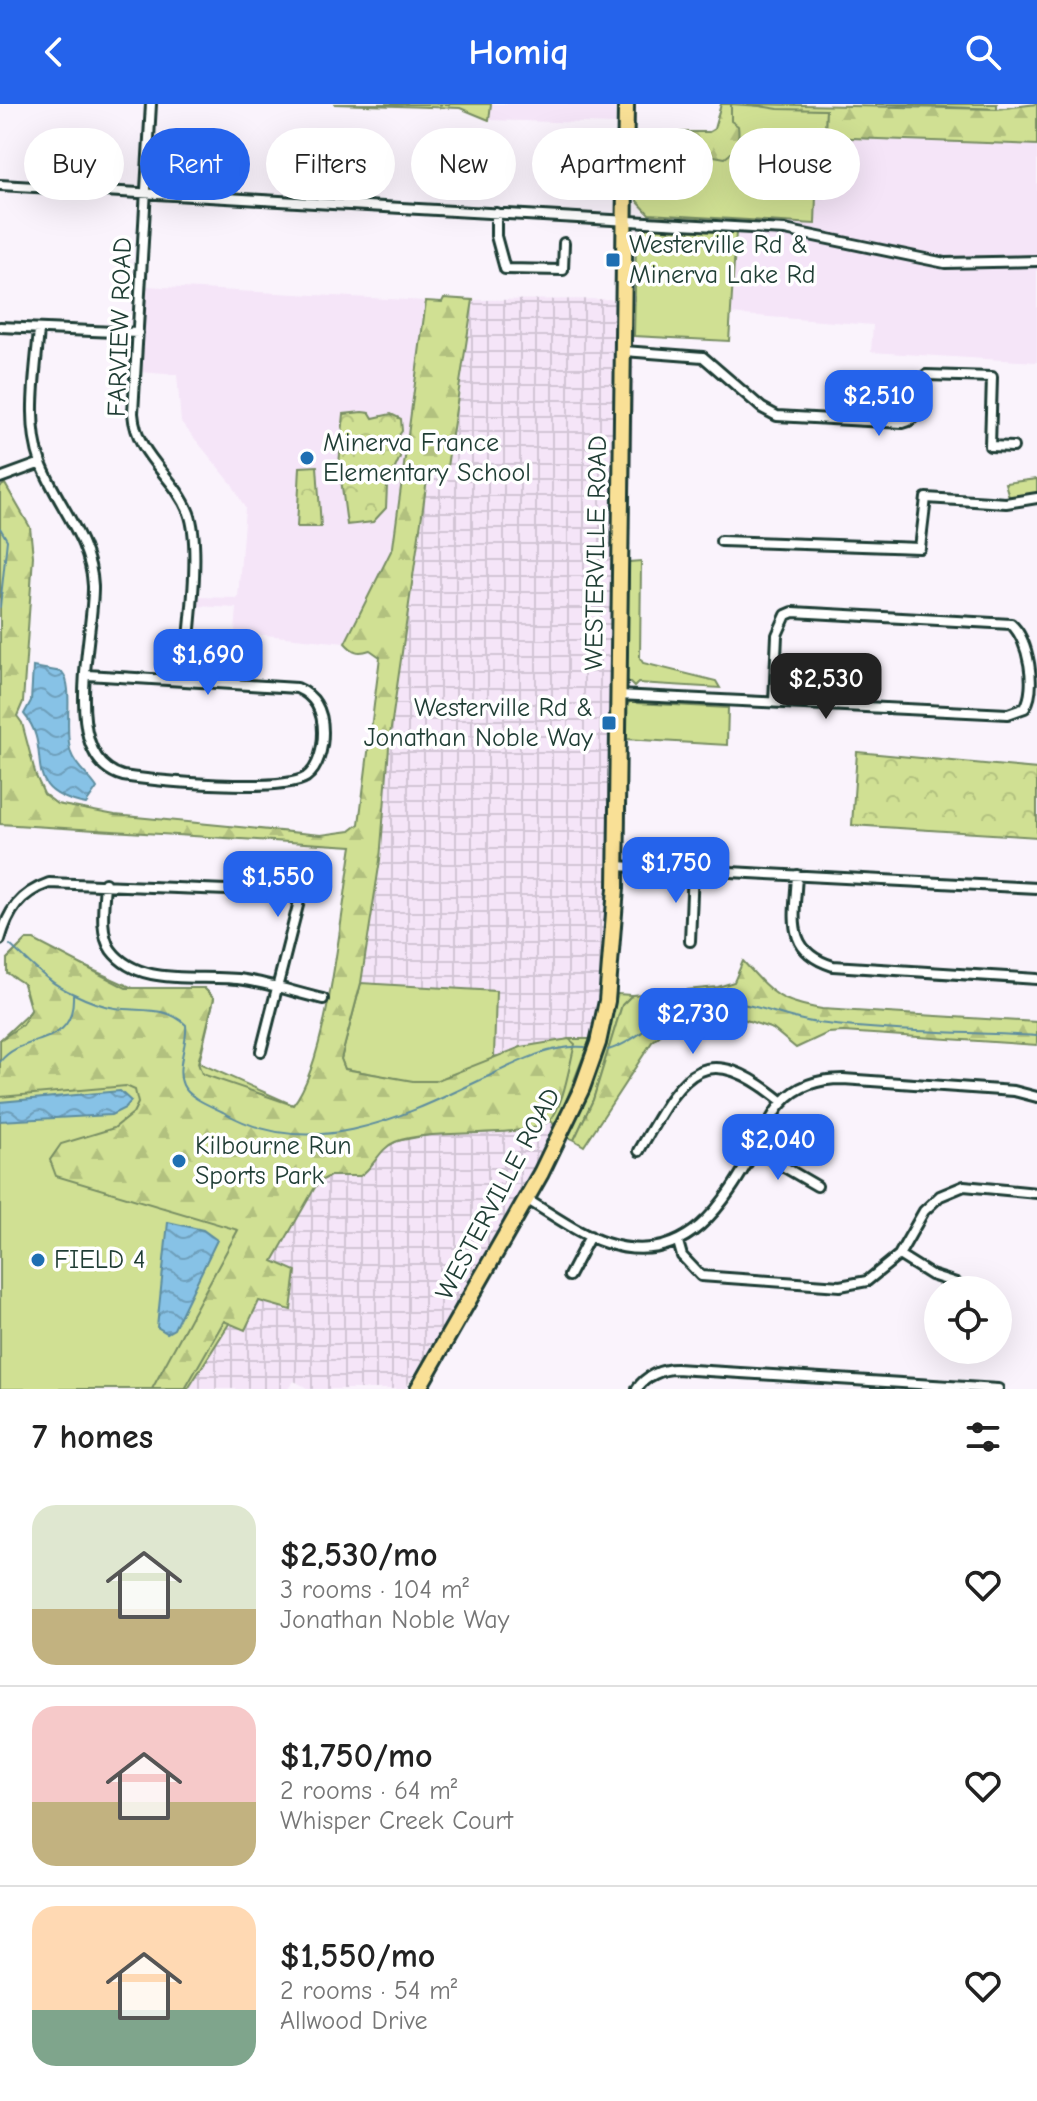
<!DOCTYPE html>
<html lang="en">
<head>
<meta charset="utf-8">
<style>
  body { margin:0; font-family:"Comic Neue",sans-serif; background:#f6f6f6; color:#222; height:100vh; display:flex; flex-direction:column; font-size:30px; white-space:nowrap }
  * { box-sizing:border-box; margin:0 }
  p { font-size:26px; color:#767676 }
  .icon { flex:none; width:44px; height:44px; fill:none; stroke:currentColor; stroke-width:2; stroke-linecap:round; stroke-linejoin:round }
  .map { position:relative; height:1285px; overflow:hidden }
  .details { display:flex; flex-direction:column; background:#fff; flex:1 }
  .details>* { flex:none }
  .top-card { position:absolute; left:24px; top:24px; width:990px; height:72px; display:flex; gap:16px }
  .fabs { position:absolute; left:924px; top:1172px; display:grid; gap:16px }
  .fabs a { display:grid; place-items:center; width:88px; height:88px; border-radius:50%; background:#fff; box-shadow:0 8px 32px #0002; font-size:40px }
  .price { position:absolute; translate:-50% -68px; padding:0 18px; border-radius:16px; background:#2563eb; color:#fff; font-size:26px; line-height:52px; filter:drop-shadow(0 2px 4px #0008) }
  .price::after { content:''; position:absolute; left:50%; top:48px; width:24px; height:18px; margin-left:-12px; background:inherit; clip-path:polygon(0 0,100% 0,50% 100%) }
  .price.current { background:#222; color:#fff }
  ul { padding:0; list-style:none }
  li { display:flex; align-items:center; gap:24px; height:200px; padding:0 32px }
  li+li { border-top:2px solid #e0e0e0 }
  li span { display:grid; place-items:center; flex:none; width:224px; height:160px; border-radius:24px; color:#555 }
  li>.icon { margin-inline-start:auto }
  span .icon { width:96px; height:96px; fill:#fffc; stroke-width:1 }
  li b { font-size:34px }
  h2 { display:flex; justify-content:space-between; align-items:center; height:96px; padding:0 32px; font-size:34px }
  .tag { padding:0 28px; border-radius:36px; background:#fff; box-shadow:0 8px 32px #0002; font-size:28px; line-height:72px }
  .tag.current { background:#2563eb; color:#fff }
  header { display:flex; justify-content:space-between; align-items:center; height:104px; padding:0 32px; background:#2563eb; color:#fff; font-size:36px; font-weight:800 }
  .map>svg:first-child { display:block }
  .built { fill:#f5e5f8 }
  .industrial { fill:url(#industrial-grid) }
  .grass { fill:#d0e093; stroke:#788e64; stroke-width:2 }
  .forest { fill:url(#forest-firs); stroke:#788e64; stroke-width:2 }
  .park { fill:url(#park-crowns); stroke:#788e64; stroke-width:2 }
  .water { fill:url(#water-waves); stroke:#5d8d9f; stroke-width:2 }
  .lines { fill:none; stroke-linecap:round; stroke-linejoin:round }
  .stream { stroke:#5d8d9f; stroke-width:2 }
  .minor-casing { stroke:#1f3d34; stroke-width:14 }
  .primary-casing { stroke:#1f3d34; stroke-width:20 }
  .minor { stroke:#fff; stroke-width:8 }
  .primary { stroke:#f9e096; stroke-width:14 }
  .poi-dot { fill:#1f6fb2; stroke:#fff; stroke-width:3 }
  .labels { text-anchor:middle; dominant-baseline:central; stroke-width:7; stroke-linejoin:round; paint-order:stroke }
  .poi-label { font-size:26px; fill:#1f3d34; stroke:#fff; text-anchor:start }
  .street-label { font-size:26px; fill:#1f3d34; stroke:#fff }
</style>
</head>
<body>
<header><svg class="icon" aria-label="back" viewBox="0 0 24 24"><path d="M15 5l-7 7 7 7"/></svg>Homiq<svg class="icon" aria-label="search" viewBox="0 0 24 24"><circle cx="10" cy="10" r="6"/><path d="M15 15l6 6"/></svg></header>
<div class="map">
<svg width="1037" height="1285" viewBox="0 0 1037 1285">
  <defs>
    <pattern id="industrial-grid" width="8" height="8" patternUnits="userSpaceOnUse" patternTransform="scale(2)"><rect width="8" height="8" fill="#f5e5f8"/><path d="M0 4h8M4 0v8" fill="none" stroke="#d2c5d5"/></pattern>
    <pattern id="forest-firs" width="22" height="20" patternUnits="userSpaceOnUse" patternTransform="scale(2)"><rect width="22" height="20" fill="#d0e093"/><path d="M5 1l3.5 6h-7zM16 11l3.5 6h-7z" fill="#b2c17f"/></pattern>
    <pattern id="park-crowns" width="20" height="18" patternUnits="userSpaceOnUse" patternTransform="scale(2)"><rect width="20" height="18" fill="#d0e093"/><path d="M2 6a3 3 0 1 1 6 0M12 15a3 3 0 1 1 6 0" fill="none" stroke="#b2c17f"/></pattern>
    <pattern id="water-waves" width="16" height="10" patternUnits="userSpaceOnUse" patternTransform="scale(2)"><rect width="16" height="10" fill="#87c2e6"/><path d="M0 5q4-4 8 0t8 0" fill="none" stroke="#6e9fbb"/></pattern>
  </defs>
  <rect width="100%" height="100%" fill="#faf3fc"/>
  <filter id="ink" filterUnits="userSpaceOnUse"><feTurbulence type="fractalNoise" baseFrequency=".0125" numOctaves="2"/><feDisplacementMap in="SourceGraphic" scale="16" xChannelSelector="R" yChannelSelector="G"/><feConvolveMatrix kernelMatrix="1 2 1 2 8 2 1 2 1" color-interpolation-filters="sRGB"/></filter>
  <g filter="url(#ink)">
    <path class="built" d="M491 0H615V20L489 16Z
      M818 33 1037 41V258L871 248 873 221 731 210 736 115 815 120Z
      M145 182 426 197 393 443 345 539 235 528 237 504 196 502 197 493 238 494 245 404 232 380 181 318 177 271 141 268Z"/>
    <path class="industrial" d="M635 195 623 818 617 890 608 932 521 943 493 954 496 887 361 879 380 756 390 631 428 369H446L473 196Z
      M550 1016 561 1030 405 1285H309L294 1277 288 1285H185L224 1216 273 1157 318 1078 330 1072H360L387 1042 397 1037 444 1028 531 1024Z"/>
    <path class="grass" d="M334 0H491L489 16 460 4Z
      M731 0 826 6 825 33 818 34 815 120 649 110 637 97V32L645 40 712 53 731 17Z
      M874 0H997V5Z
      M652 123 736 128 729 237 634 232 636 134 642 126Z
      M641 457 640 554 643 559 716 577 720 584 638 579 634 583 626 575 629 458Z
      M632 595 637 599 728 604 727 641 625 635 626 602Z
      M26 836 137 886 204 884 214 894 199 959 293 1001 399 975 345 965 341 955 361 879 496 887 494 953 569 935H590L556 1023 550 1016 557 1004 532 1024 444 1028 397 1037 318 1078 188 1285H0V936L31 907 23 880 7 855Z
      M617 890 632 891 622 901 593 996 574 1036 567 1033 601 958Z"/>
    <path class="forest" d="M721 0H731V17L738 22C740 36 737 46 725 54L645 40 637 32 642 28H709L714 25Z
      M747 0 997 5 1037 0V41L825 33 826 6 778 5Z
      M444 194 473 196 446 369H428L390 631 380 756 361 879 341 955 345 965 413 977H435L521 943 569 935 575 940C570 958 563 1006 549 1017 525 1036 433 1023 395 1038 380 1044 374 1063 360 1072H330L318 1078 273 1157 296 1167 291 1206 259 1197 245 1226 224 1217 185 1285H152L238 1126 56 1072 50 1056 61 1040 114 1024 133 1009 138 999 135 986 126 982 0 993V936L22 921 31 906 24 880 7 869V855L26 836H34L126 884H204L214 894 198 959 202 970 293 1001C328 958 342 802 352 742L0 720V383L5 380 30 423 33 452 23 598 17 612 22 619 36 672 44 690 57 700 115 711 321 731 350 727 359 720 380 553 370 546C358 550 353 548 345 539L393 443 426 197 442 198Z
      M1037 375V390L1009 393 1005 379Z
      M743 857C773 890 777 897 822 905L1037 918V941L843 928 828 929 796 944 773 925 743 915 712 916 664 928 652 938 584 1042 574 1036 593 996 622 901 632 891 718 883 734 878Z"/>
    <path class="park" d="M362 308 370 309 373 314 391 310 401 315 402 327 397 334 400 353 387 382 386 404 373 418 347 421 339 360 344 310Z
      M317 362 321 423H297L300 363Z
      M857 648 1037 665V733L852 721Z"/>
    <path class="water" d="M33 563 62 568C75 583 63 626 71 649 76 664 89 671 97 684L86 700C15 686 56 648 24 610L31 597Z
      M120 987 131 997 125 1004 111 1011 0 1017V998Z
      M168 1118 203 1126 217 1136 174 1225 167 1229 157 1223Z"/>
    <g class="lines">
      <path class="stream" d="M0 424 7 436 0 503
        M10 841C30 859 49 880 74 890 86 896 102 902 115 904 140 908 166 901 186 921 188 940 175 964 183 981 189 994 211 1002 223 1008 314 1061 408 1010 493 970 522 956 553 940 585 943
        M608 946C638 938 657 910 688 903 745 888 768 912 818 919 890 928 965 928 1037 932
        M0 958C23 927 75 947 73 891"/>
      <g class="minor-casing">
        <path id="minor" d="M151 0 133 309C136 352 174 371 189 409 202 444 188 535 185 575
          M0 81 785 126 945 159 1037 157
          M496 109V132L505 165 563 166 564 139
          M0 223 138 229
          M39 225C36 267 26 318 41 359 57 401 91 435 93 482 94 532 58 654 123 672 156 677 281 689 306 673 319 664 323 643 323 628 323 608 316 592 297 584L87 571
          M624 247 703 253 762 304 777 312 903 319C928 313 915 287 926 271L992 273 990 342 1013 343
          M0 374 41 359
          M721 437 920 444 926 394 1006 399 1037 394
          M618 591 1008 610 1025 604C1037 584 1029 536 1011 520L793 508 786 511 777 531 774 598
          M616 762 1037 784
          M797 771C795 813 784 847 833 862L1037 875
          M105 779C104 799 99 829 111 846 140 885 202 869 245 876 271 880 297 889 323 895
          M0 836C8 807 20 789 49 779L301 789
          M690 837 693 765
          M261 947 310 754
          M755 1046 817 1082
          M639 1047C682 973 700 930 783 998
          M526 1095C552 1110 578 1130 606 1139 690 1166 727 1095 761 1035 768 1023 773 1007 783 998 799 980 820 975 843 975L1014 987 1037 993
          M678 1138 682 1152 701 1172 840 1182 867 1177 899 1151 924 1107 940 1092 964 1082 1037 1089
          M899 1151 931 1171 956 1179
          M569 1172 590 1132
          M637 1285C645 1272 662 1265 676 1265L998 1285"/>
      </g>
      <g class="primary-casing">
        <path id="primary" d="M418 1285 541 1069 582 984 598 939 607 897 616 784 626 0"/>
      </g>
      <use href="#minor" class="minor"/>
      <use href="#primary" class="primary"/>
    </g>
  </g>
  <g class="poi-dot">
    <rect x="605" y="148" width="16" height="16" rx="4"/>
    <circle cx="307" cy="354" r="8"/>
    <rect x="601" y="611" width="16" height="16" rx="4"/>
    <circle cx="179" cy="1057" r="8"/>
    <circle cx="38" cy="1156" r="8"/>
  </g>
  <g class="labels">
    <g class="poi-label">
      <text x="629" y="141">Westerville Rd &amp;<tspan x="629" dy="30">Minerva Lake Rd</tspan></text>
      <text x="323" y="339">Minerva France<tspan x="323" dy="30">Elementary School</tspan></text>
      <text x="593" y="604" text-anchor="end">Westerville Rd &amp;<tspan x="593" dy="30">Jonathan Noble Way</tspan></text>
      <text x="195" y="1042">Kilbourne Run<tspan x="195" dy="30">Sports Park</tspan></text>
      <text x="54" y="1156">FIELD 4</text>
    </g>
    <g class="street-label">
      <text transform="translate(120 223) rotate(-88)">FARVIEW ROAD</text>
      <text transform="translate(596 449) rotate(-89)">WESTERVILLE ROAD</text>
      <text transform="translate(498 1090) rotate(-62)">WESTERVILLE ROAD</text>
    </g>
  </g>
</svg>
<div class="fabs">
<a><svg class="icon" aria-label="locate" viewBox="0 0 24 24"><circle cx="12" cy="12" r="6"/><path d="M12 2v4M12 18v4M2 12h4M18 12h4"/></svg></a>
</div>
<b class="price" style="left:879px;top:334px">$2,510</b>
<b class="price" style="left:208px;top:593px">$1,690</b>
<b class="price current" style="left:826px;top:617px">$2,530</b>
<b class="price" style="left:676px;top:801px">$1,750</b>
<b class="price" style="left:278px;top:815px">$1,550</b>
<b class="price" style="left:693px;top:952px">$2,730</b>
<b class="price" style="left:778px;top:1078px">$2,040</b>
<div class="top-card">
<a class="tag">Buy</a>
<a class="tag current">Rent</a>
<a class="tag">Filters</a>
<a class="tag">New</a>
<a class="tag">Apartment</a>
<a class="tag">House</a>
</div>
</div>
<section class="details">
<h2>7 homes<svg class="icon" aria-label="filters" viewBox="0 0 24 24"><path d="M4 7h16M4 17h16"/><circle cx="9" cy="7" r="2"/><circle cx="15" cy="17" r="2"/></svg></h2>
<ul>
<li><span style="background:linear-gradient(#dfe7d0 65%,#c2b280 0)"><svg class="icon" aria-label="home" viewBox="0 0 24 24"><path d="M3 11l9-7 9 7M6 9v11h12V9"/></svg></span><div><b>$2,530/mo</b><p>3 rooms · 104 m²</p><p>Jonathan Noble Way</p></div><svg class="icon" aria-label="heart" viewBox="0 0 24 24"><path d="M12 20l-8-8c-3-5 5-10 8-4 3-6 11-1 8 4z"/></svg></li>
<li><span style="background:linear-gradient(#f6c9c9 60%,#c2b280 0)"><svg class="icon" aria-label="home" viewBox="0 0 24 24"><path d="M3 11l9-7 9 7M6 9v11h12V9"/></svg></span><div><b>$1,750/mo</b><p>2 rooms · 64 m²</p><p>Whisper Creek Court</p></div><svg class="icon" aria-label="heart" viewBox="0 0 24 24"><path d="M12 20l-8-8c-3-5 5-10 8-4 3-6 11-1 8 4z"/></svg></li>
<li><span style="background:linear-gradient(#ffd9b3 65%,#7fa58c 0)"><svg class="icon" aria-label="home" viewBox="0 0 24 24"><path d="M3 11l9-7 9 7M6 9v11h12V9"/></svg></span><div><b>$1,550/mo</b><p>2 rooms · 54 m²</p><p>Allwood Drive</p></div><svg class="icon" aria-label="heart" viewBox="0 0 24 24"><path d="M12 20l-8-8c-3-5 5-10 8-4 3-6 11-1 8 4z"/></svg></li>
</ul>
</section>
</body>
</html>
